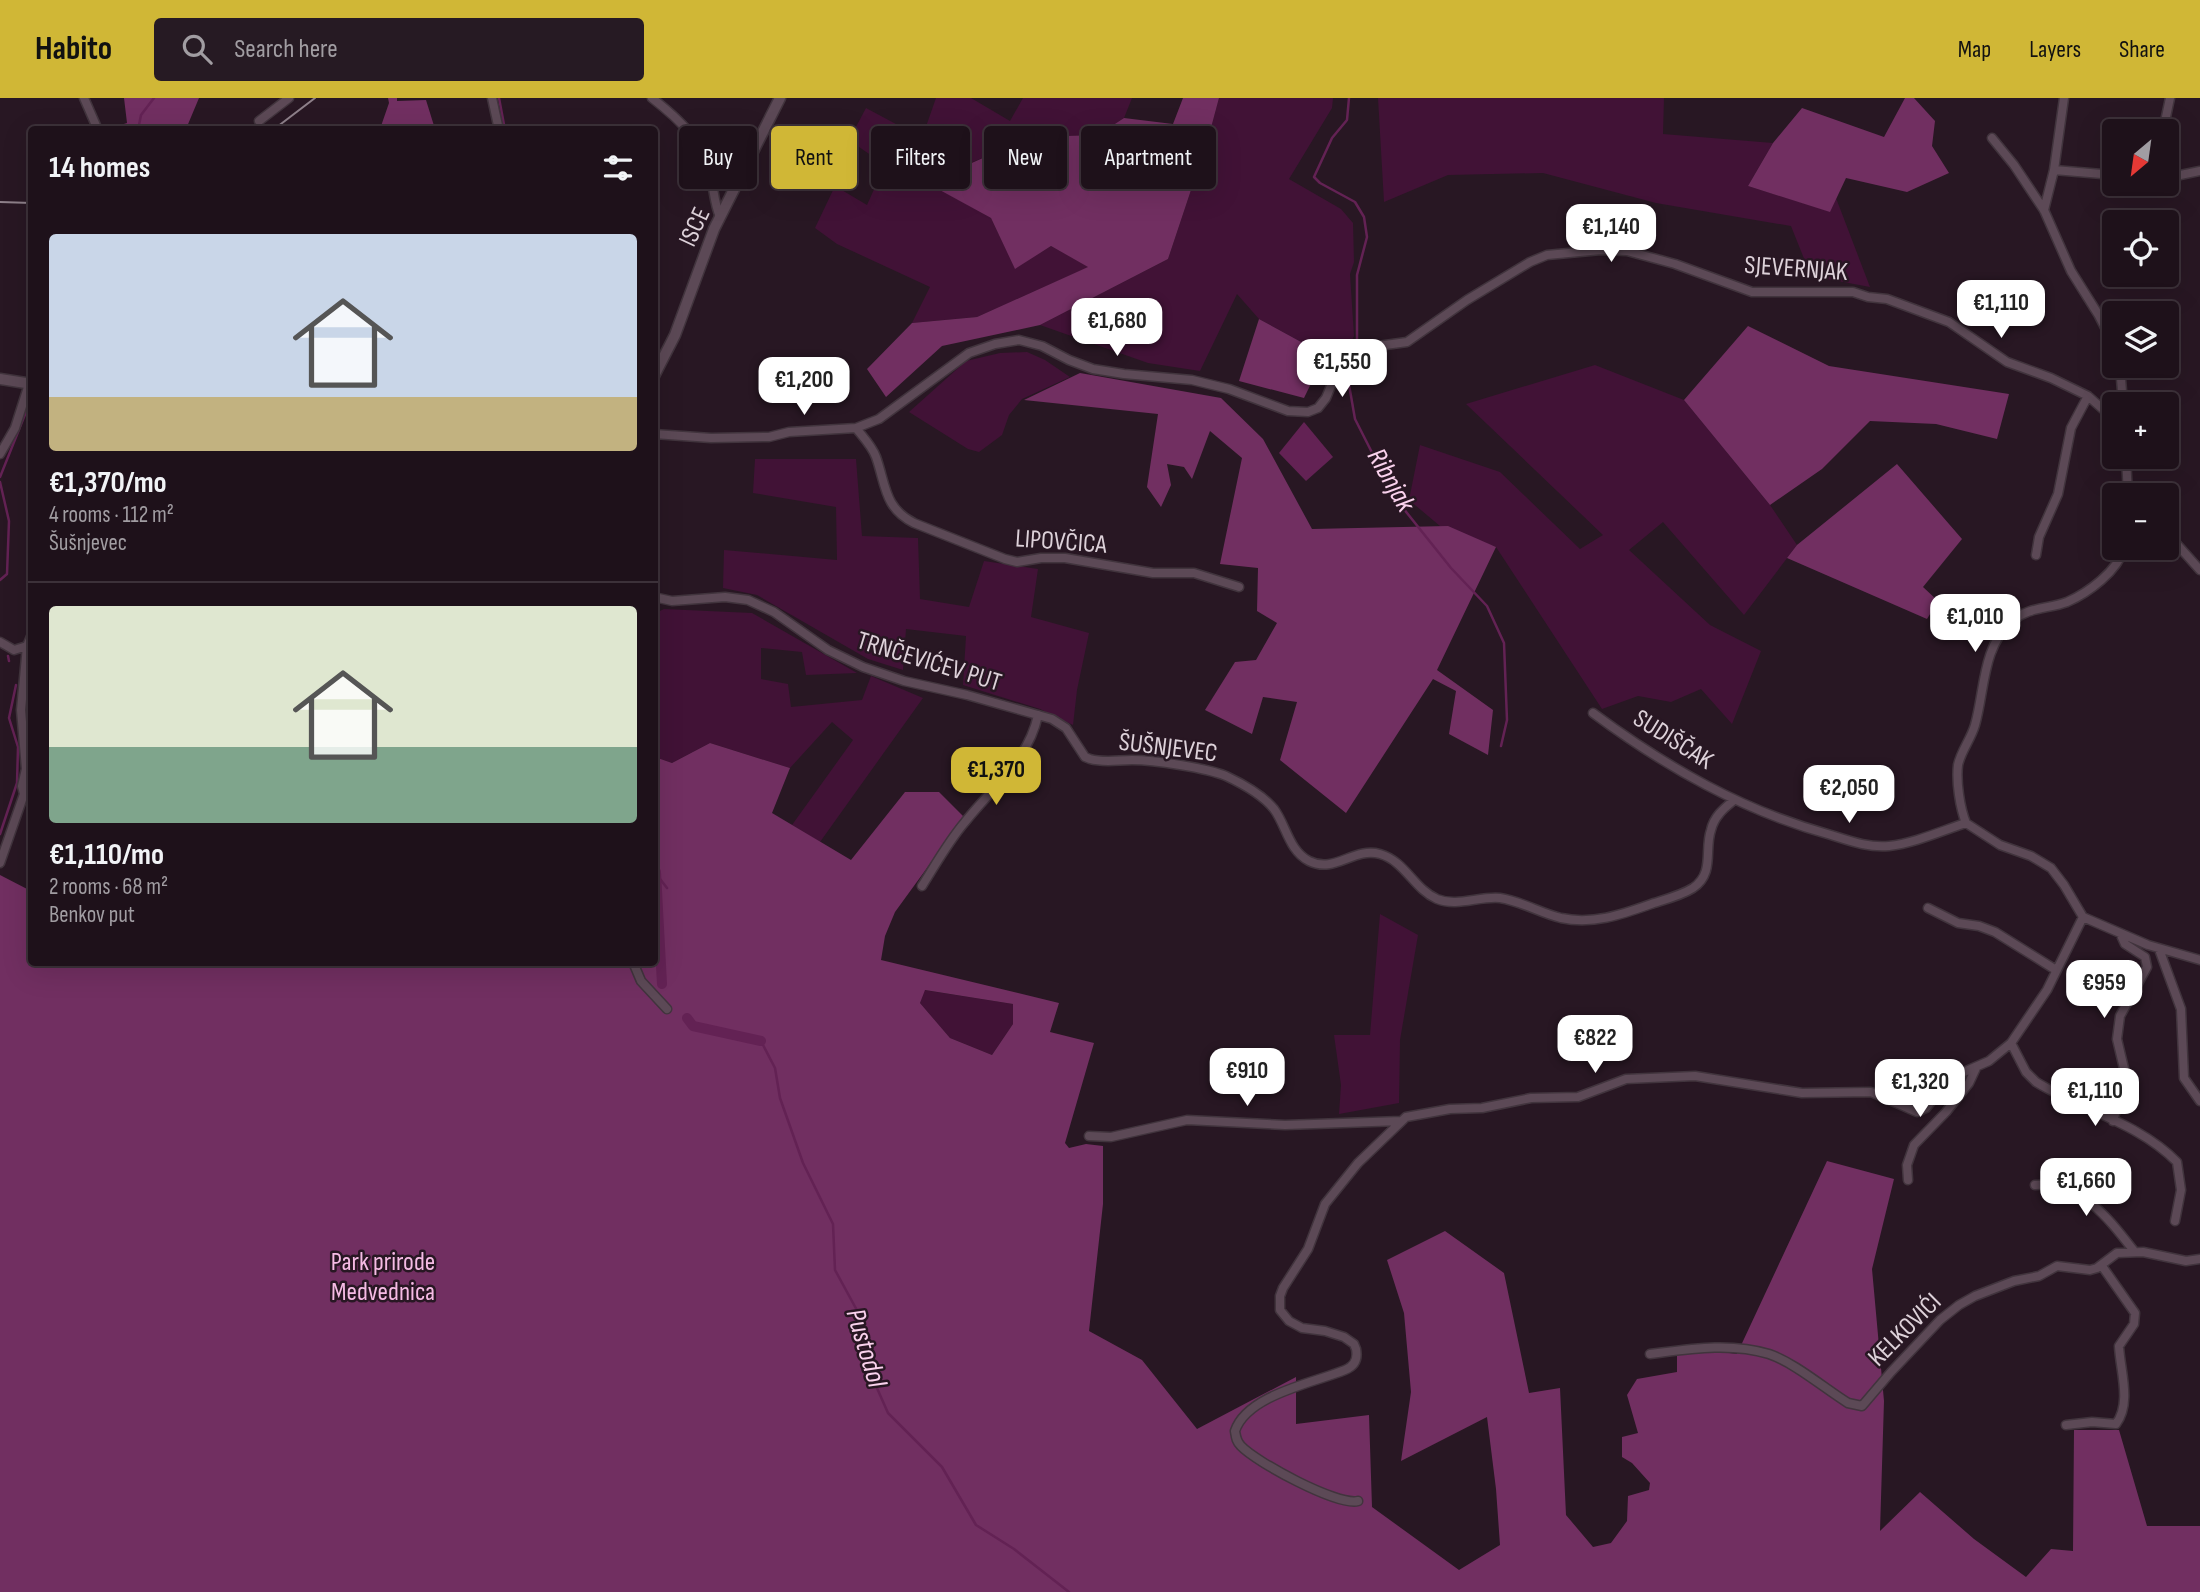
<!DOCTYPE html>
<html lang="en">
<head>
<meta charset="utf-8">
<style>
  body { margin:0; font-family:"Sofia Sans Condensed",sans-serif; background:#261a23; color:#f1f3f6; height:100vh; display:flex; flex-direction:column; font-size:26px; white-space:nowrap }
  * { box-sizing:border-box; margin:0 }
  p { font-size:23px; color:#a19da2 }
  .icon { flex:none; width:38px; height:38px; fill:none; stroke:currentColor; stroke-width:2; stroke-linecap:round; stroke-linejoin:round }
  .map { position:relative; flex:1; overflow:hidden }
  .side { position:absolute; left:28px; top:28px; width:630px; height:840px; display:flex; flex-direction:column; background:#1e111a; border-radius:7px; box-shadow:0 7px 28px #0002,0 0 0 2px #3c3139 }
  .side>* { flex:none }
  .banner { position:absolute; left:679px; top:28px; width:665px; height:63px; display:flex; gap:14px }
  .needle { width:46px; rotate:209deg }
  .tools { position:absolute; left:2102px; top:21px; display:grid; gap:14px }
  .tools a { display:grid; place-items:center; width:77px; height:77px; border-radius:7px; background:#1e111a; box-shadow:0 7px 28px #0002,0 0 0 2px #3c3139; font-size:35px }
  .price { position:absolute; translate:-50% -60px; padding:0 16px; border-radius:14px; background:#fff; color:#222; font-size:23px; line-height:46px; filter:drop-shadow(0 2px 4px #0008) }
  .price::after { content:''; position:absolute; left:50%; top:42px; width:21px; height:16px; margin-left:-10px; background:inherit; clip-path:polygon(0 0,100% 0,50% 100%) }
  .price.active { background:#d0b736; color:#111 }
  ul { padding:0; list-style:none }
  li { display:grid; align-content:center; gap:14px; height:371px; padding:0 21px }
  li+li { border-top:2px solid #3c3139 }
  li span { display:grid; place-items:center; height:217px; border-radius:7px; color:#555 }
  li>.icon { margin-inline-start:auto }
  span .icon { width:126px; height:126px; fill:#fffc; stroke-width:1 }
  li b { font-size:30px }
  h2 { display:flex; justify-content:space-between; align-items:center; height:84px; padding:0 21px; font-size:30px }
  .chip { padding:0 24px; border-radius:7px; background:#1e111a; box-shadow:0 7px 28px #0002,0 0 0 2px #3c3139; font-size:24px; line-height:63px }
  .chip.active { background:#d0b736; color:#111 }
  header { display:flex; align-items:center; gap:42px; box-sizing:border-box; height:98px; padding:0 35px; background:#d0b736; color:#111 }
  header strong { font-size:33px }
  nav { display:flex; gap:38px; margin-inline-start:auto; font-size:24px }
  .search { width:490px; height:63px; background:#261a23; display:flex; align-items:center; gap:18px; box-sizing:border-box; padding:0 24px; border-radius:7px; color:#a19da2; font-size:26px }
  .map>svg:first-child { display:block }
  .green { fill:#411236 }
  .forest { fill:#712f61; fill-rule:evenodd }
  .water { fill:#632254 }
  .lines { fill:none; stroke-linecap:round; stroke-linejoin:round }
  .stream { stroke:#632254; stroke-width:2.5 }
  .canal { stroke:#632254; stroke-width:10 }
  .minor-casing { stroke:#41343d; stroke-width:11 }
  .tertiary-casing { stroke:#41343d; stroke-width:13 }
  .minor { stroke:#5c4956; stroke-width:8 }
  .tertiary { stroke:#5c4956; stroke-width:10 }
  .tram { stroke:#8e808a; stroke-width:2 }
  .labels { text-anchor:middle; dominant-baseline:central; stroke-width:5; stroke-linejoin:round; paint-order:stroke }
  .street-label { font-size:26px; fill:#ddd1d9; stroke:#281723 }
  .park-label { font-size:26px; fill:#f5bbe4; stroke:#281723 }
  .water-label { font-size:28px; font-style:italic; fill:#fad2ed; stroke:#281723 }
</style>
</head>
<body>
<header>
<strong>Habito</strong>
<div class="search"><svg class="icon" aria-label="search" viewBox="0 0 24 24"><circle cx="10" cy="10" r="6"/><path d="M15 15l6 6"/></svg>Search here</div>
<nav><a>Map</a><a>Layers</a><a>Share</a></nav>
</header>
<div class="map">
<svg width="2200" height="1494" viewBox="0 0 2200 1494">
  <rect width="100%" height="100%" fill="#281723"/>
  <path class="green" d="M936 0H971L1010 23 1023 0H1132L1124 20 1098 37 1030 39 927 84 991 120 1015 170 1051 148 1089 169 977 219 912 225 930 189 837 146 815 130 835 88 867 107 885 67 849 42 866 10 922 40Z
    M1219 0H1333L1332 10 1289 81 1341 111 1353 125 1354 164 1350 176 1354 238 1351 244 1332 251 1325 257 1259 221 1237 196 1200 273 1148 265 1040 227 1168 161 1208 41Z
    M1378 0H1664L1663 36 1773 45 1748 88 1829 113 1836 100 1870 189 1811 178 1791 128 1656 105 1543 75 1448 77 1384 104Z
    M1027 254 1045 262 1070 279 1022 301 1009 317 1002 337 979 354 968 351 909 314 966 263 1000 255Z
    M1595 267 1684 302 1770 407 1797 447 1744 517 1663 424 1629 452 1710 527 1761 553 1732 626 1701 591 1671 604 1638 598 1602 611 1496 449 1440 428 1409 402 1420 347 1500 374 1580 451 1603 437 1466 306Z
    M755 361H856L862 438 918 440 920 501 969 509 984 463 1038 471 1031 519 1089 535 1077 592 1073 627 1040 611 963 587 966 538 906 531 903 572 868 561 757 497 723 490 724 452 837 462 836 409 753 395Z
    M664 511 752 515 857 575 806 577 802 554 761 550V581L788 586 791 609 862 602 871 578 923 600 820 744 792 727 853 642 832 624 790 670 710 645 672 665 655 659 654 516Z
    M1380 816 1418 837 1400 942 1399 1005 1339 1016 1341 987 1334 937H1370Z
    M924 892 1013 906V926L992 957 950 940 920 905Z"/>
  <path class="forest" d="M124 0H199L186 31H108L127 25Z
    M388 0H397V3L426 2 435 31H380L389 5Z
    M1183 0H1219L1208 41 1168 161 1040 227 942 248 886 299 867 271 912 225 977 219 1088 169 1051 148 1015 171 991 120 927 85 1030 39 1098 37 1124 20 1173 26Z
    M1905 0H1914L1935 23 1932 48 1949 75 1907 94 1846 80 1830 114 1748 88 1773 45 1802 10 1884 39Z
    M1259 221 1325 257 1304 300 1239 283Z
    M1748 228 1829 268 2009 296 1997 341 1936 326 1870 323 1822 371 1770 407 1684 302Z
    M1080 275 1221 300 1263 341 1312 431 1448 428 1496 449 1437 572 1493 612 1488 657 1449 636 1456 593 1433 581 1346 715 1280 662 1297 604 1263 599 1252 636 1205 612 1235 564 1256 562 1277 525 1257 513 1258 470 1220 466 1242 360 1210 333 1192 381 1184 369 1167 366 1171 387 1161 409 1147 389 1158 316 1024 302Z
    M1897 366 1962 441 1923 489 1938 503 1927 521 1787 460 1797 447Z
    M710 645 790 670 772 715 851 762 905 694H939L964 719 895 814 885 838 881 862 1059 905 1050 934 1094 945 1065 1045 1069 1050 1086 1046 1103 1048V1106L1089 1233 1142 1262 1197 1331 1296 1279V1326L1369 1317 1372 1409 1459 1472 1500 1447 1496 1391 1487 1319 1401 1363 1411 1294 1404 1215 1387 1162 1445 1133 1504 1175 1529 1295 1560 1290 1566 1417 1593 1449 1611 1445 1627 1423 1628 1398 1649 1392 1650 1385 1632 1365 1622 1359V1339L1638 1335 1627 1297 1637 1281 1677 1274V1254L1706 1252 1737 1256 1827 1063 1894 1081 1872 1171 1884 1303 1880 1433 1920 1394 1974 1441 2026 1479 2051 1451 2073 1453 2074 1332H2119L2147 1428H2200V1494H0V777L31 793 32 864H654L655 659 672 665ZM925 892 1013 906V926L992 957 950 940 920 905Z"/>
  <path class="water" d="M1304 324 1333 359 1306 383 1279 355Z"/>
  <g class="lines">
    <path class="stream" d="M499 0 505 32
      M1349 0 1347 22 1332 40 1314 79 1320 85 1355 104 1364 119 1367 139 1357 177V242L1348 281 1355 321 1395 400 1451 470 1487 508 1504 545 1507 622 1501 648
      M138 32 141 17 154 0
      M0 379 32 299
      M0 384 9 423 7 476 0 482
      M8 558 9 563
      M0 736 17 685 18 649 9 620 16 587
      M654 773 667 790
      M761 943 775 970 780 1000 803 1065 833 1126 835 1172 859 1216 869 1272 888 1315 942 1369 976 1427 1014 1451 1069 1494"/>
    <path class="canal" d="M656 774 662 886
      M687 920 693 928 761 943"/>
    <g class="minor-casing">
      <path id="minor" d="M84 0 98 32
        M492 0 499 32
        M652 0C679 21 702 42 710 76 714 91 714 105 720 119
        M259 23 289 0
        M2163 33 2170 0
        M1992 40 2014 67 2044 112 2071 173 2098 216 2114 247
        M2054 72 2114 77
        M2166 80 2200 73
        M2044 112 2054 72 2064 0
        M2120 268 2123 306
        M856 330C863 339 872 348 876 359 886 387 884 410 914 425L1005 461 1017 464 1041 460H1065L1153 475H1194L1239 489
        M654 336 711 340 769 339 789 334 856 330 879 321 969 255 995 246 1019 242 1042 248 1069 262 1093 271 1124 276 1192 282 1229 291 1288 313 1308 314 1318 310 1326 300 1342 261 1349 252 1407 244 1467 202 1530 164 1547 157 1601 152 1627 153 1675 166 1752 194H1853L1868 199 1887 201 1949 224 2007 264 2051 280 2088 298 2114 321
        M0 356 15 330 29 286
        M2126 359 2128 397
        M2166 434 2200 472
        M2036 457 2039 439 2058 396 2071 330 2088 298
        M654 499 672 503 725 499 748 502 774 514 828 552 863 569 904 583 967 597 1052 621 1066 630 1085 659 1090 661C1104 665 1118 662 1132 662 1154 662 1207 670 1226 678 1243 686 1262 696 1274 711 1286 727 1289 753 1309 763 1335 776 1353 749 1380 756 1405 763 1414 791 1437 801 1457 809 1479 798 1500 800 1521 803 1540 815 1561 820 1594 827 1623 816 1654 805 1667 801 1682 797 1693 790 1715 775 1704 752 1711 732 1714 719 1723 711 1733 703
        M0 544 14 552 27 548
        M1593 615C1666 669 1743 713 1831 737 1850 743 1869 750 1889 748 1915 745 1941 733 1966 725
        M0 765 24 696 22 688 26 671 21 612 27 548 32 536
        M922 788C936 766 948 744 965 724 992 690 1029 661 1038 617
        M1928 810 1958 825 1979 828 1995 834 2056 872
        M2083 819 2148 847 2200 862
        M2159 851 2181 911 2184 980 2200 1003
        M633 864 641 883 667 911
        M2011 945 2026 974 2036 984C2082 1012 2139 1025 2177 1064L2181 1092 2175 1123
        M2113 1023 2126 979 2117 941 2120 918 2147 869 2145 859 2125 846 2120 835
        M1089 1038 1111 1039 1187 1022 1285 1027 1401 1023
        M1908 1082 1907 1067 1914 1047 1946 1014 1969 985 1976 970
        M2035 1087C2081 1083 2109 1121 2134 1153
        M1650 1256C1689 1251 1730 1244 1769 1256 1795 1265 1824 1290 1848 1305L1862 1308 1891 1274 1940 1222 1959 1207 1975 1198 2014 1183 2039 1178 2057 1168 2090 1172 2097 1170 2117 1155 2143 1154 2186 1163 2200 1161
        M2066 1327 2092 1324 2116 1326C2132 1305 2120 1272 2119 1248L2134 1226 2135 1215 2102 1168
        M1358 1403C1337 1408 1256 1364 1241 1348 1236 1343 1236 1339 1235 1333 1247 1297 1313 1285 1345 1272 1355 1268 1358 1261 1356 1251L1354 1246 1344 1239 1325 1233 1302 1230 1289 1223 1280 1212V1198L1283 1190 1308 1151 1325 1106 1358 1065 1406 1019 1450 1011 1482 1010 1531 1000 1578 999 1626 981 1695 978 1802 995 1871 994 1917 1014 1926 1010 1950 980 1989 963 2011 945 2047 892 2083 819 2064 787 2051 770 2031 758 2000 747 1966 725C1960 710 1956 684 1958 667 1961 653 1971 641 1975 627 1985 592 1982 549 2012 523 2028 509 2048 511 2067 504 2088 495 2118 473 2124 450"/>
    </g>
    <g class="tertiary-casing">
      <path id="tertiary" d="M654 278 675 237 714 131 780 0
        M0 281 32 286"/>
    </g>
    <use href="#minor" class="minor"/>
    <use href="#tertiary" class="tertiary"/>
    <path class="tram" d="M273 32 315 0
      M0 104 32 105"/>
  </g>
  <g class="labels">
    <g class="street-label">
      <text transform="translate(695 129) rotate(-65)">ISCE</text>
      <text transform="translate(1796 171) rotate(4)">SJEVERNJAK</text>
      <text transform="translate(1061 444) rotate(4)">LIPOVČICA</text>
      <text transform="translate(929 564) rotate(17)">TRNČEVIĆEV PUT</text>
      <text transform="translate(1673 642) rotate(32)">SUDIŠČAK</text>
      <text transform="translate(1168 650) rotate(7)">ŠUŠNJEVEC</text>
      <text transform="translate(1905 1232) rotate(-45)">KELKOVIĆI</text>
    </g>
    <g class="park-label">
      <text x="383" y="1164">Park prirode<tspan x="383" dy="30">Medvednica</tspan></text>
    </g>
    <g class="water-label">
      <text transform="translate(1391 382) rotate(60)">Ribnjak</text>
      <text transform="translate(866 1250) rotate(73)">Pustodol</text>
    </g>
  </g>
</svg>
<div class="tools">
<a><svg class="needle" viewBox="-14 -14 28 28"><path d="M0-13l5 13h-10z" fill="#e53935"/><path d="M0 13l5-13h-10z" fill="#a19da2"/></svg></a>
<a><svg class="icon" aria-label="locate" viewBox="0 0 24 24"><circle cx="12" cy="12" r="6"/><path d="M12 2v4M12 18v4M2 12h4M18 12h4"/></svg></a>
<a><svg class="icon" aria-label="layers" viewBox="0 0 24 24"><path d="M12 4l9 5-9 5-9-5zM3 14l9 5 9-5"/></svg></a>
<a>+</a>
<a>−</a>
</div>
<b class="price" style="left:1611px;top:166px">€1,140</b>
<b class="price" style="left:2001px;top:242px">€1,110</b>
<b class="price" style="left:1117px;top:260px">€1,680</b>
<b class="price" style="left:1342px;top:301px">€1,550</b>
<b class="price" style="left:804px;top:319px">€1,200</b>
<b class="price" style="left:1975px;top:556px">€1,010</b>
<b class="price active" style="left:996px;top:709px">€1,370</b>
<b class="price" style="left:1849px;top:727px">€2,050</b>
<b class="price" style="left:2104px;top:922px">€959</b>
<b class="price" style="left:1595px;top:977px">€822</b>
<b class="price" style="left:1247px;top:1010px">€910</b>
<b class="price" style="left:1920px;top:1021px">€1,320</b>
<b class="price" style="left:2095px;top:1030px">€1,110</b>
<b class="price" style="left:2086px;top:1120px">€1,660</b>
<div class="banner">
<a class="chip">Buy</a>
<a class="chip active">Rent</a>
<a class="chip">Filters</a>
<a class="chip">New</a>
<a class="chip">Apartment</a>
</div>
<section class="side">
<h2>14 homes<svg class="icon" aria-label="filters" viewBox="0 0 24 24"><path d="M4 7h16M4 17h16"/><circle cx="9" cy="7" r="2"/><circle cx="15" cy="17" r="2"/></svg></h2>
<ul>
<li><span style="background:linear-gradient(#c9d6e8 75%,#c2b280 0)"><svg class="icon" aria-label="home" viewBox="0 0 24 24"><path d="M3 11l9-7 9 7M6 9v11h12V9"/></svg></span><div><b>€1,370/mo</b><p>4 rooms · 112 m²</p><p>Šušnjevec</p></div></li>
<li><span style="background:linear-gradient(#dfe7d0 65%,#7fa58c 0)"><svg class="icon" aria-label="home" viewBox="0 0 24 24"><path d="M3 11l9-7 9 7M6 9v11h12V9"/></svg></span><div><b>€1,110/mo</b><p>2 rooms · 68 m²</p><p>Benkov put</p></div></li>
</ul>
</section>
</div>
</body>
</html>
